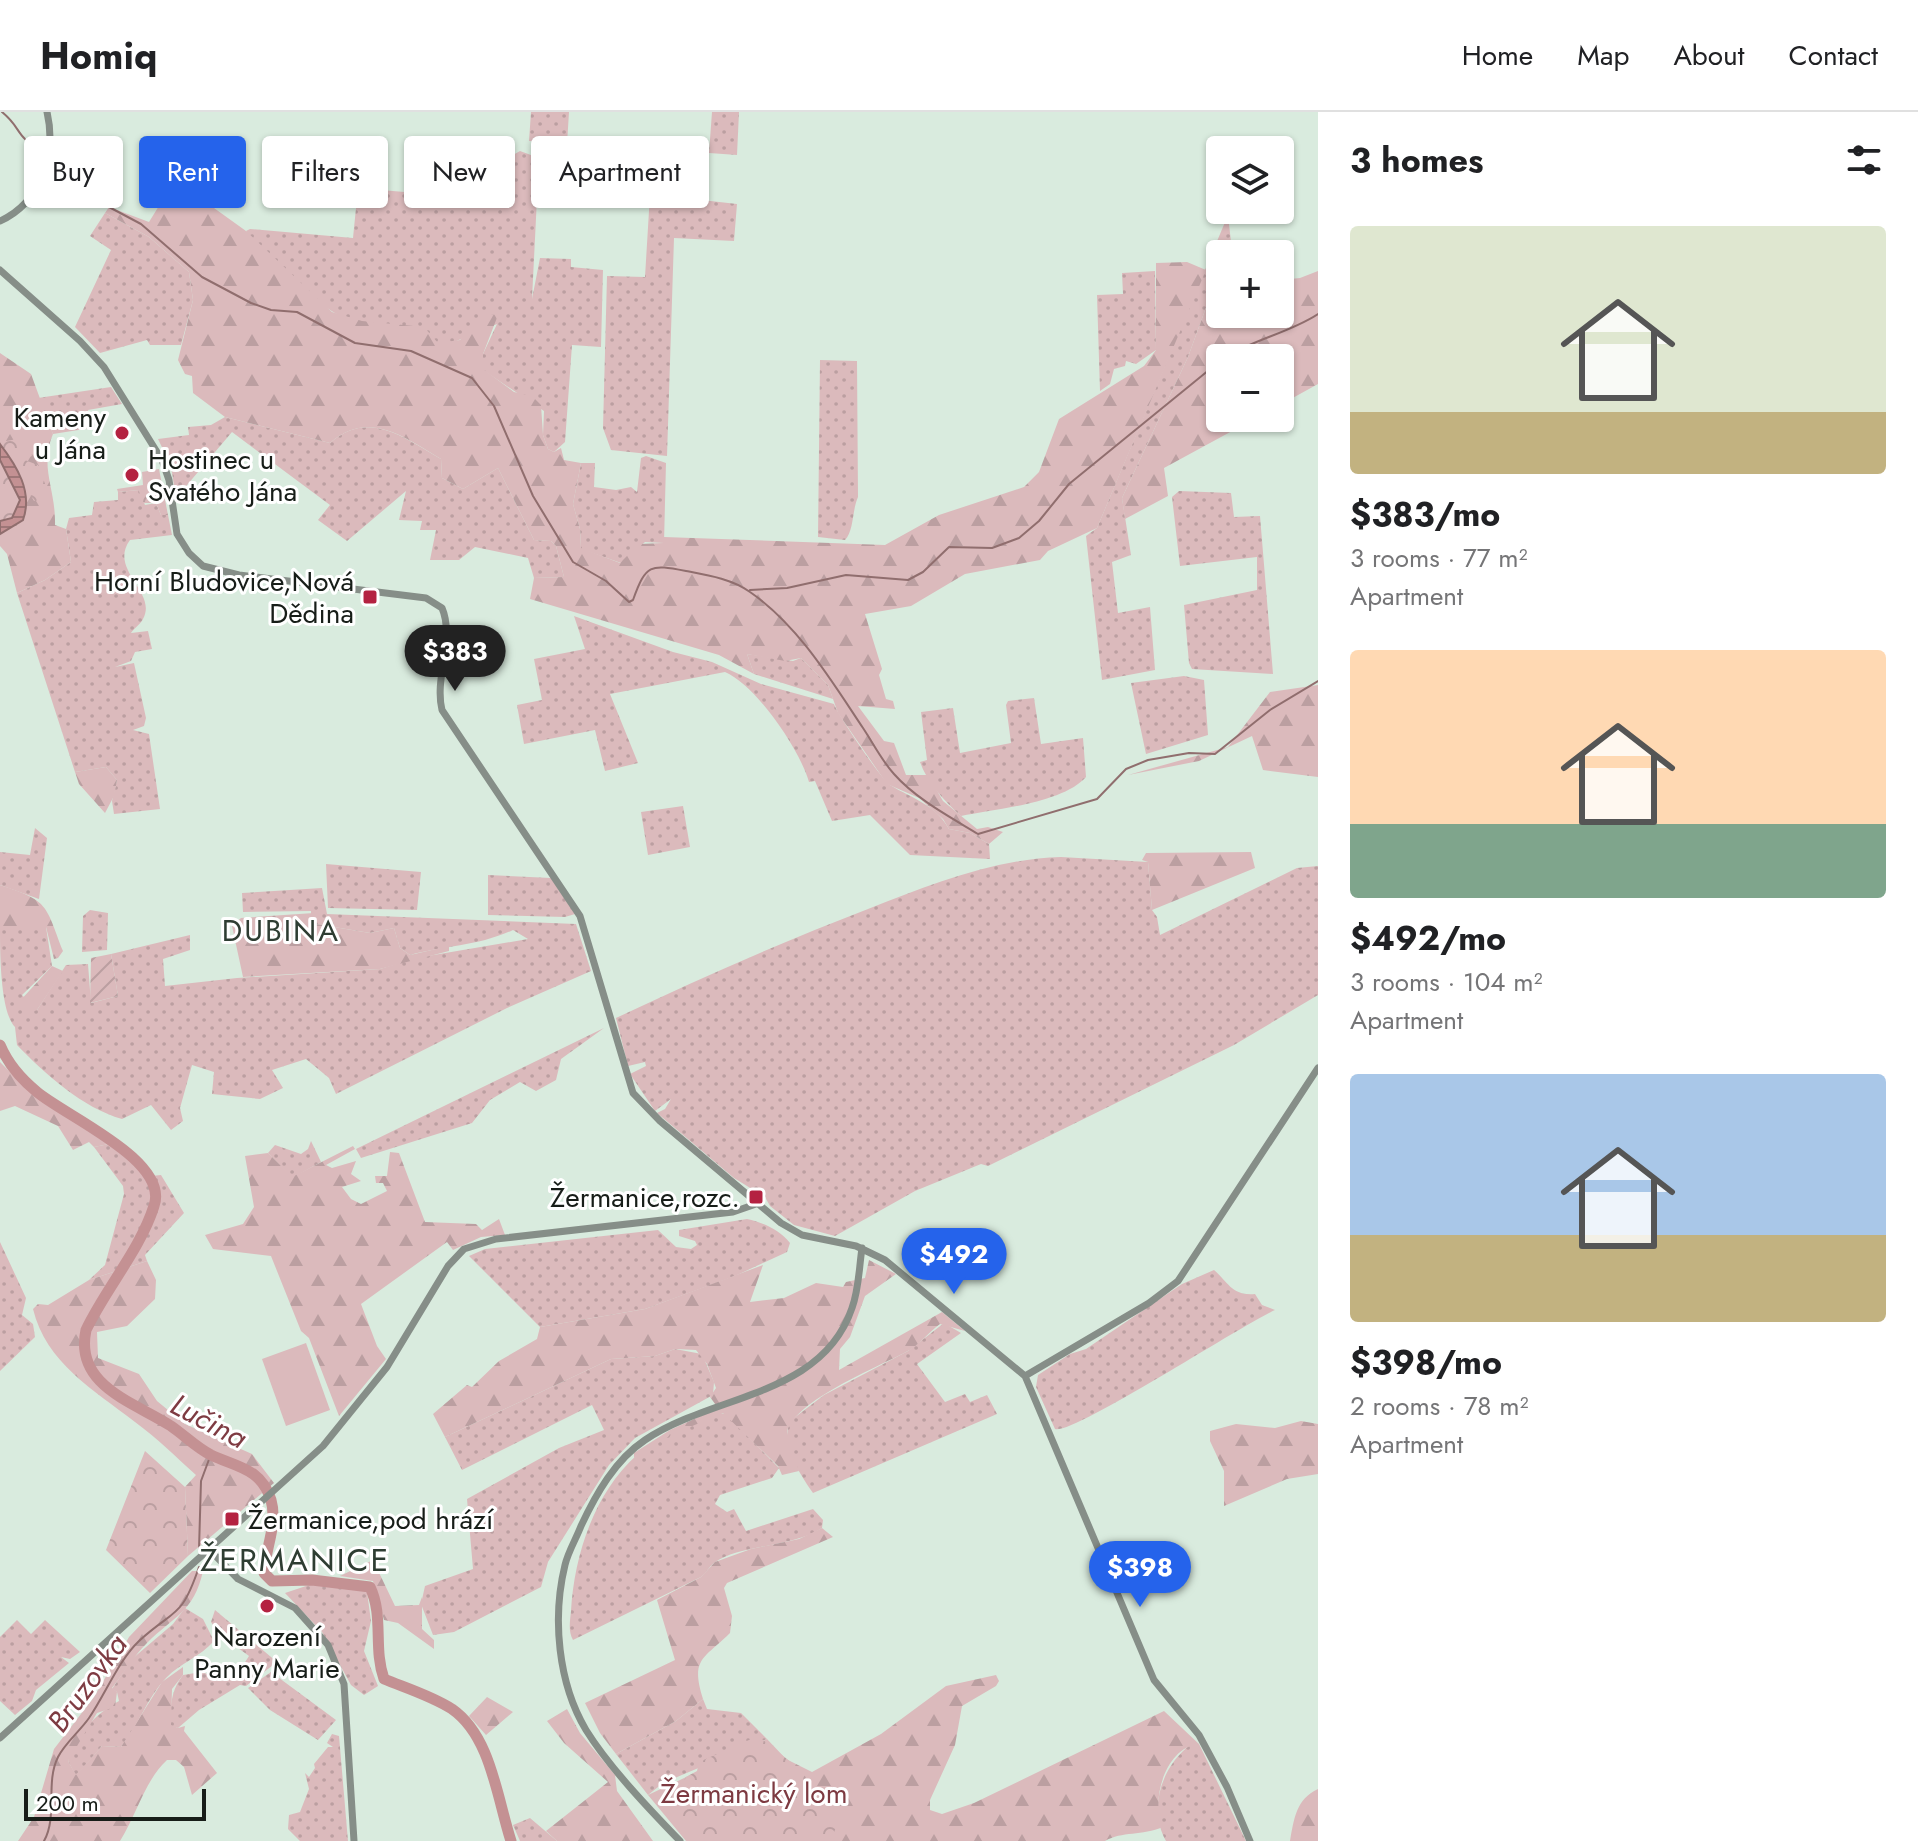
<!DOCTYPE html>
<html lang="en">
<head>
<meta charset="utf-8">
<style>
  body { margin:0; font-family:Jost,sans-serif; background:#f6f6f6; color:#202124; height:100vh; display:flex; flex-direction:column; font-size:30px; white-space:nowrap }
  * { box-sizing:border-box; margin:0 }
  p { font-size:26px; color:#757577 }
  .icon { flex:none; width:44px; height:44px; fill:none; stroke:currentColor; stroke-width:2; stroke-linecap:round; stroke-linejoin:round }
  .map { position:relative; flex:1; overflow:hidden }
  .sheet { display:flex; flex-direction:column; background:#fff; width:600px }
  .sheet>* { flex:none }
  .banner { position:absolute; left:24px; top:24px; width:760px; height:72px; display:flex; gap:16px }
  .buttons { position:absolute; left:1206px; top:24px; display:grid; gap:16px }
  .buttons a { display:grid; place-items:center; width:88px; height:88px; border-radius:8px; background:#fff; box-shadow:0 2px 6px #0004; font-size:40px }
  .scale { position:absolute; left:24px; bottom:20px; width:182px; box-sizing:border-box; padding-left:8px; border:4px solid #171d18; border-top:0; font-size:22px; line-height:28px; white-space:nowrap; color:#171d18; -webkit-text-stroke:6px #fff; paint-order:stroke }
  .price { position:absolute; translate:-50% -68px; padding:0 18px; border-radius:28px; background:#2563eb; color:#fff; font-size:26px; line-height:52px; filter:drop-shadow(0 2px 4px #0008) }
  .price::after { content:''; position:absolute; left:50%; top:48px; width:24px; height:18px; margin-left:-12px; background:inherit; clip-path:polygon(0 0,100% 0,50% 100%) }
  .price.selected { background:#222; color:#fff }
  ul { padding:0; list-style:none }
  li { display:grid; align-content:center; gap:16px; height:424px; padding:0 32px }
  li span { display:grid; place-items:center; height:248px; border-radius:8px; color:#555 }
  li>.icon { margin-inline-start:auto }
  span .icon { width:144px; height:144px; fill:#fffc; stroke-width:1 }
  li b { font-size:34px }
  h2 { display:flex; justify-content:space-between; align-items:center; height:96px; padding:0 32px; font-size:34px }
  .pill { padding:0 28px; border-radius:8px; background:#fff; box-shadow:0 2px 6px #0004; font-size:28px; line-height:72px }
  .pill.selected { background:#2563eb; color:#fff }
  header { display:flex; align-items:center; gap:48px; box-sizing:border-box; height:112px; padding:0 40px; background:#fff; border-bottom:2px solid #e0e0e0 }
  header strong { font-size:38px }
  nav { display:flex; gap:44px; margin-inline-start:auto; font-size:28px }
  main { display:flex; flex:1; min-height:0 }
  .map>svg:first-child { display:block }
  .grass { fill:url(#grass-dots) }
  .forest { fill:url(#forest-firs) }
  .park { fill:url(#park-crowns) }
  .garden { fill:url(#garden-furrows) }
  .pitch { fill:#dbbabc }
  .water { fill:url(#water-rules); stroke:#906e6e; stroke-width:2 }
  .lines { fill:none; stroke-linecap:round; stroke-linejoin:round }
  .stream { stroke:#906e6e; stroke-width:2 }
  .river { stroke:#c49193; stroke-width:11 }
  .tertiary { stroke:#868e88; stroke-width:7 }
  .poi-dot { fill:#b42241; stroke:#fff; stroke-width:3 }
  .labels { text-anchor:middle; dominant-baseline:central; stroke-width:6; stroke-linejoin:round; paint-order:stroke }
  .poi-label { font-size:28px; fill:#171d18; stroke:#fff; text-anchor:end }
  .park-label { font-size:28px; fill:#7d3a41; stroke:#fff }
  .neighbourhood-label { font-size:30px; letter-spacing:2px; fill:#2e3d32; stroke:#fff }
  .water-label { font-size:30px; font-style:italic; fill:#7e3b42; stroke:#fff }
  .quarter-label { font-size:32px; letter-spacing:2px; fill:#2e3d32; stroke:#fff }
</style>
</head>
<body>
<header>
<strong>Homiq</strong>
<nav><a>Home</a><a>Map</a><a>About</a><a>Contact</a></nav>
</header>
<main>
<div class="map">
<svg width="1318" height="1729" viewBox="0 0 1318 1729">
  <defs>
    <pattern id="grass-dots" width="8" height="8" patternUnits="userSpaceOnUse" patternTransform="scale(2)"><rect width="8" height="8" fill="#dbbabc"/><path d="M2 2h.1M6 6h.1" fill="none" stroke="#bb9fa1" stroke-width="1.8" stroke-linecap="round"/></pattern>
    <pattern id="forest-firs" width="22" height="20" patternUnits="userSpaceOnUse" patternTransform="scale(2)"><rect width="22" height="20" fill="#dbbabc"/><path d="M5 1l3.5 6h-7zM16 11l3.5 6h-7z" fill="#bb9fa1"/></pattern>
    <pattern id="park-crowns" width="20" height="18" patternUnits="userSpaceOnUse" patternTransform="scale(2)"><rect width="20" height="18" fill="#dbbabc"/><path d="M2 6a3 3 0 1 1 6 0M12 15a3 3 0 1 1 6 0" fill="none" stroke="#bb9fa1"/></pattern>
    <pattern id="garden-furrows" width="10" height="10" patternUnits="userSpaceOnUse" patternTransform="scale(2)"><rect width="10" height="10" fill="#dbbabc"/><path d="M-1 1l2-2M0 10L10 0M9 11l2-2" fill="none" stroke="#bb9fa1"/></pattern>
    <pattern id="water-rules" width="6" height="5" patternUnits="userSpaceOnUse" patternTransform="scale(2)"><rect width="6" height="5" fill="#c49193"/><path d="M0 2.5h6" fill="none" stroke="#9e7677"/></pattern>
  </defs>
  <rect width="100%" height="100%" fill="#d9ebde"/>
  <path class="grass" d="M531 0H569L567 32 529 29Z
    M712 0H739L737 43 709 41Z
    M520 39 539 46 532 187 540 146 571 147V155L603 158 601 235 572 233 565 330 554 340 548 337 543 323 544 299 483 258V242L497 212 454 230 438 232C406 202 381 219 345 206 322 198 256 140 246 119L250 117 353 126 358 76 509 89 513 43Z
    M652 49 676 50 675 85 737 92 734 129 674 126 667 344 611 338 603 316 607 164 645 165Z
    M105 101 149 125 189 160 193 188 181 233H150L147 228 100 241 75 215 111 138 90 124Z
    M1228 103 1231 130 1226 142H1220V157L1188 245 1122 386 1131 443 1112 450 1118 501 1150 495 1155 558 1102 568 1086 424 1097 416Z
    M1155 159 1156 238 1136 252 1126 249 1125 254 1114 257 1110 272 1100 279 1097 183 1123 182 1122 161Z
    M820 248 857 249 858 385C852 398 854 419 845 428L818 425Z
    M111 275 122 292 88 298 91 316 53 322 38 286Z
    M225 305 330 331C369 297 404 326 441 347L442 366 463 377 498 356 534 428 551 429 556 434 564 465 534 466 528 446 475 435 459 448H430L436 418H420L422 409 399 408 406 379 347 429 318 408 330 393 232 320 176 386 171 354 158 327 189 323 188 315 211 313Z
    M646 344 666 351 664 431 645 430 621 451 581 437 580 417 573 392 581 351H595L594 375 616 378 631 375 637 380 641 346Z
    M139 378 145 393 156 391 161 403H168L172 423 130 428C108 458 158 480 143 507 141 512 134 516 131 521L148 519 152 537 135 540 131 549 115 555 134 551 146 606 144 614 133 618 149 622 160 697 114 702 112 689 117 668 106 655 75 660 17 481 45 468 71 450 66 417 69 406 92 403 94 390 118 388V380Z
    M1179 379 1231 381 1234 405 1260 404 1273 562 1192 557 1189 551 1184 493 1257 478V445L1180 454 1172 385Z
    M574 504 673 540 712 550 761 572 834 592C838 603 881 667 890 673 913 687 935 692 949 717L970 721 989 732 990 747 910 743 870 703 832 709 815 669 809 670C800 638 756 573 725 560L610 582 638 651 605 659 595 618 524 632 517 593 542 588 534 547 585 537Z
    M747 542 793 549 801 546 828 573 833 587 754 562Z
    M1184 564 1204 568 1208 623 1146 642 1131 571Z
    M1034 586 1041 632 1083 626 1086 665C1063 691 996 697 961 704 944 689 927 670 920 650L927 648 921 600 953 596 960 641 1011 631 1006 593 1008 589Z
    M683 694 690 735 648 743 641 700Z
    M35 716 47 726 39 787 0 773V740L30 743Z
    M1061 745 1148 750 1152 798 1157 805 1160 823 1297 756 1318 754V883L1234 933 988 1054 981 1052 915 1079 835 1124 794 1113 770 1094 765 1085 734 1066 657 1001 665 997 671 987 655 999 630 962 646 954 645 950 628 954 616 906C698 867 782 830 868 797 930 773 993 747 1061 745Z
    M326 752 421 760 417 798 328 796Z
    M488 763 551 766 575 802 565 805 488 803Z
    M322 776 327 802 576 812 591 859 507 896 336 982 329 966 306 947 272 958 283 976 260 987 212 982 214 960 192 953 180 996 183 1009 171 1018 151 993 122 1007C83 996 45 962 17 933L15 915C0 900 0 839 0 815H46L52 854 22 883 37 898 66 853 88 852 91 891 118 884 111 842 190 823V838L163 847 165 874 237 866 380 857 416 846 528 827 513 818C479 834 444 834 410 843L400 836 394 816 370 821 316 812 311 809V799L243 800 242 781Z
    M90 798 108 801 107 838 82 840 83 804Z
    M604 916 561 947 556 968 536 979 520 970 490 988 472 1011 361 1046 356 1037Z
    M311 1029 321 1050 292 1066 268 1041 275 1033 301 1042 308 1037Z
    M109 1032 151 1064 161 1063 184 1101 145 1143 147 1149 89 1168 105 1153 124 1082 123 1074 94 1035Z
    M747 1107C764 1111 779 1117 790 1131L787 1140 735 1164 645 1197 540 1215 469 1144 485 1137 658 1118 676 1135 691 1137 697 1133 695 1129 679 1124V1118Z
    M0 1130 26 1186 22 1203 33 1212 35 1225 0 1259Z
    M1214 1158C1229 1171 1232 1184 1255 1182L1262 1193 1275 1198C1241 1213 1073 1323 1055 1317L1036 1275 1038 1263 1070 1242 1086 1237 1182 1172Z
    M944 1211 961 1221 917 1252 945 1290 965 1282 970 1290 987 1283 997 1302 813 1381C800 1362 780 1333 790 1309L824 1283 908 1239Z
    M675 1237 702 1242 714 1270 713 1283 635 1326 609 1353 548 1450 541 1475 454 1520 433 1523 421 1492 425 1474 473 1457 467 1387 559 1336 604 1318 592 1293 462 1358 445 1325 611 1247 655 1244Z
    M719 1301 726 1302 779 1356 772 1366 720 1383 715 1392 727 1400 734 1397 746 1419 813 1397 823 1408 822 1416C792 1436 740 1432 714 1451 709 1455 706 1461 701 1465L573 1528C568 1519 570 1509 571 1499 574 1444 594 1381 637 1343 659 1323 692 1313 719 1301Z
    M312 1472 360 1475 367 1480 371 1509 364 1539 378 1574 364 1583 351 1573 322 1520 285 1481Z
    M185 1496 203 1507 214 1529C200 1545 180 1551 166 1566 147 1586 138 1614 121 1635L102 1634 76 1664 68 1649C77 1622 95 1602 119 1589L117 1580 112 1577 132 1547 173 1512Z
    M215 1498 277 1550 246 1574 240 1573 199 1598 178 1616 171 1614C170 1594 171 1578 183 1563L201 1560 214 1564 225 1552 238 1561 249 1544 219 1522 211 1510Z
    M17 1508 31 1522 45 1508 80 1540 70 1547 61 1545 69 1551 36 1578 32 1589 15 1603 0 1589V1525Z
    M271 1560 336 1608 318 1628 270 1598 248 1576Z
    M703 1587 707 1597 741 1601 767 1627 663 1671 648 1683 616 1642 676 1609Z
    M332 1622 339 1624 348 1729H300L288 1717 289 1703 300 1700 309 1677 305 1661 309 1665 315 1656 314 1652 328 1635H333L327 1631Z
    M1191 1632H1199L1246 1729H1166C1148 1697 1161 1655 1191 1632Z
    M530 1706 557 1729H520L513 1713Z"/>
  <path class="forest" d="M175 68 246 119 332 200 362 209 424 215 438 231 460 228 483 201 498 203 483 242V257L514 280 532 284 541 293 543 323 548 337 554 340 561 336 564 348 581 351 573 392 580 417 581 436 620 451 639 432 663 431 664 425 885 433 939 403 1024 375 1039 360 1059 307 1144 254 1156 238V151L1187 150 1206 158 1097 416 1048 439 1040 448 965 462 911 494 865 502 882 557 879 563 886 587 893 589 895 597 858 594 884 629 894 631 906 663H928L943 689 977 717 988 715 1003 720 989 732 970 721 949 717 943 707 919 686 887 672 838 601 828 573 801 546 785 549 747 542 754 562 719 543 530 487 534 466 564 465 556 434 551 429 534 428 498 356 463 377 442 366 441 347C405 326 369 297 330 331L225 305 193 281 192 264 185 262 178 248 193 188 189 160 149 125 105 101 109 95 149 110Z
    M1220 157V202H1280V168L1300 166 1318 159V272L1280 293V246H1220V306H1256L1164 356 1168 384 1125 407 1122 386 1188 245Z
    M0 241 31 262 53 322C39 356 56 376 55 413L66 417 71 450 45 468 17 481 7 442 0 434Z
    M1318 573V665L1263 658 1252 624 1199 649 1128 663 1228 635 1270 580Z
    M106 655 117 668 114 684 105 701 79 672 75 660Z
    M1251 740 1255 756 1152 798 1148 750 1142 748 1146 741Z
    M0 773C49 789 45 792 63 839L58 846 54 847 46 815H0Z
    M314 801 311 809 316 812 370 821 394 816 400 836 410 843 449 834V839L380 857 243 865 232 814 241 806Z
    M52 854 63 859 37 898 24 902 18 891Z
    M0 950 32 982 109 1032 94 1035 89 1030 73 1038 58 1014 15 994 0 999Z
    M353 1034 355 1037 326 1053 332 1056 356 1049 351 1062 361 1069 342 1075 351 1087 361 1092 387 1079 383 1071H376L375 1064H387L390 1040 399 1041 425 1110 476 1112 482 1118 499 1107 505 1123 481 1125 453 1138 447 1130 361 1192 377 1234 386 1247 339 1304 309 1226 301 1219 271 1144 213 1137 205 1123 243 1112 254 1095 245 1044 268 1041 292 1065Z
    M869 1148 896 1162 865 1184 850 1225 840 1237 839 1258 942 1200 965 1219 940 1212C929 1220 917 1235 906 1240 878 1255 794 1289 787 1320L799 1359 782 1363 778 1354 723 1301 671 1323 634 1346V1341L670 1318 718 1296 710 1285 716 1276 707 1252 696 1238 675 1237 655 1244 611 1247 445 1325 433 1302 467 1273 472 1275 499 1249 537 1227 540 1215 645 1197 763 1153 750 1190 784 1186 816 1171 843 1175 846 1170 865 1166Z
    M147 1149 156 1168 155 1187 127 1214 97 1220 98 1246 139 1262 157 1289 185 1312 252 1342 274 1371 188 1444 185 1375 196 1363C176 1345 157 1326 135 1310 94 1278 46 1251 33 1197L38 1192 48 1193 89 1168Z
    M1301 1309 1318 1312V1362L1287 1367 1224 1394V1359L1210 1329V1319L1236 1312 1275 1316Z
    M822 1416 833 1425 727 1471 724 1476 732 1504 730 1521C704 1547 690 1546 703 1587L676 1609 616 1642 600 1621 585 1591 675 1548 657 1488 701 1465 715 1450 751 1437 799 1427Z
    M373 1448 395 1494 419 1493 422 1485V1517L434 1528V1537L398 1511 384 1508 373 1469 340 1464Z
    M192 1459H203C194 1500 173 1505 147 1531 133 1545 124 1561 112 1576L117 1580 115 1595 97 1601 68 1649 76 1663 102 1634 121 1635 162 1570 183 1555V1563L172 1577 171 1613 178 1616 185 1614 184 1619 217 1661 192 1683 184 1655 176 1648H167C145 1668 136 1704 120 1729H18L34 1705 54 1637 94 1585 129 1525Z
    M996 1563 999 1569 996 1574 962 1594 955 1633 930 1688V1698L942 1702 974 1691 1164 1599 1199 1632C1165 1635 1150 1690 1163 1715 1142 1724 1122 1719 1105 1729H686L648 1683 767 1627 786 1647 812 1660 881 1622 946 1574Z
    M487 1585 513 1600 486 1623 469 1604Z
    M567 1597 580 1621 615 1663 617 1679 653 1729H557L546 1719 608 1670 564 1631 547 1609Z
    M1318 1677V1729H1290C1294 1707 1296 1687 1318 1677Z"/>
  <path class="park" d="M0 309 6 329 23 326 32 344 22 347 38 353 47 377 42 388 34 389 26 375 20 409 0 415Z
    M159 357 168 403H161L156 391H141L139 378 118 380 117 377 143 373 142 360Z
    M145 1339 185 1375 188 1444 150 1481 106 1438Z
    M758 1624 792 1651 841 1701 831 1729H691L669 1700 686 1665 697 1659 699 1650Z"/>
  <path class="garden" d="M111 842 118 884 90 891 91 846Z"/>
  <path class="pitch" d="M306 1231 330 1298 286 1314 262 1247Z"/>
  <path class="water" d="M0 332C17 354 33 380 23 408L0 422V409L12 406 20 388 0 348Z"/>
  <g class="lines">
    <path class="stream" d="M2 0C23 17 14 25 43 38
      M109 95 141 112 202 165 251 191 271 198 297 200 355 231 411 239 472 266 494 294 533 384 573 450 606 469 629 490 633 488C646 452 650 452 686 459 707 463 732 467 750 480 798 513 831 568 863 616 873 631 882 649 894 662 916 687 950 705 978 722L1097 687 1126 657 1148 648 1189 641 1215 642 1270 598 1318 569
      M1224 246C1254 227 1289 221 1318 202
      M750 478 787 476 846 463 908 468 923 460 949 435 992 436 1019 426 1039 409 1069 372 1220 249
      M199 1437 201 1369 211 1342
      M44 1729C58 1704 45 1671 58 1645 65 1631 80 1619 89 1606 105 1583 118 1549 139 1529 175 1496 181 1508 199 1455"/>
    <path class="river" d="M0 933C8 952 21 967 37 980 67 1005 170 1049 154 1094 140 1138 106 1176 86 1218 74 1274 134 1290 171 1314 184 1323 197 1336 211 1343 237 1355 261 1356 271 1388 278 1413 265 1437 264 1461L272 1469 312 1468 370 1475C384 1504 373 1536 384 1567 406 1576 432 1584 452 1597 491 1624 497 1686 511 1729"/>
    <path class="tertiary" d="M0 109C40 91 57 43 47 0
      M0 158 80 229 104 255 162 348 169 368 177 422 189 441 203 454 239 463 426 486 442 496C455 526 434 566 442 598L580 804 633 981 660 1009 781 1111 802 1123 856 1134 885 1148 1025 1264 1154 1568 1199 1623 1227 1675 1250 1729
      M1025 1264 1149 1191 1178 1169 1318 956
      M210 1438 238 1467 295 1496 328 1533 344 1572 354 1729
      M0 1626 323 1334 387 1255 448 1154 464 1137 496 1127 733 1100 756 1092
      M680 1729C649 1697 609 1655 586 1618 558 1571 552 1506 565 1453 568 1440 576 1427 581 1414 596 1382 615 1348 645 1328 713 1282 822 1285 852 1196 859 1177 859 1156 862 1136"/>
  </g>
  <g class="poi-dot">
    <circle cx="122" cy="321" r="8"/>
    <circle cx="132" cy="363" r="8"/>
    <rect x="362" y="477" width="16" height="16" rx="4"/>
    <rect x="748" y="1077" width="16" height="16" rx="4"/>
    <rect x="224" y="1399" width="16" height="16" rx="4"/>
    <circle cx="267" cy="1494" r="8"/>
  </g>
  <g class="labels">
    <g class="poi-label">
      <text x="106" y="305">Kameny<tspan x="106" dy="32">u Jána</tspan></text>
      <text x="148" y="347" text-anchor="start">Hostinec u<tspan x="148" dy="32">Svatého Jána</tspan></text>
      <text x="354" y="469">Horní Bludovice,Nová<tspan x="354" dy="32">Dědina</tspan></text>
      <text x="740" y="1085">Žermanice,rozc.</text>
      <text x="248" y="1407" text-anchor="start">Žermanice,pod hrází</text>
      <text x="267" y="1524" text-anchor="middle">Narození<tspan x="267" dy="32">Panny Marie</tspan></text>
    </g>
    <g class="park-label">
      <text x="754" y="1681">Žermanický lom</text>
    </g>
    <g class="neighbourhood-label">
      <text x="281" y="818">DUBINA</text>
    </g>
    <g class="water-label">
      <text transform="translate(209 1309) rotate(28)">Lučina</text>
      <text transform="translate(87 1571) rotate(-54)">Bruzovka</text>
    </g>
    <g class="quarter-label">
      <text x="295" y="1448">ŽERMANICE</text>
    </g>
  </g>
</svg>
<div class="buttons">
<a><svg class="icon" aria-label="layers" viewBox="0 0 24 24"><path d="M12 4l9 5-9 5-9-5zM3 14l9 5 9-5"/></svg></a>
<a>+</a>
<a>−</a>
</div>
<div class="scale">200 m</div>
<b class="price selected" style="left:455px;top:581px">$383</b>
<b class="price" style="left:954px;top:1184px">$492</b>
<b class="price" style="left:1140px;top:1497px">$398</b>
<div class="banner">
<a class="pill">Buy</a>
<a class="pill selected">Rent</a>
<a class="pill">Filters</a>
<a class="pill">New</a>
<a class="pill">Apartment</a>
</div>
</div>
<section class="sheet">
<h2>3 homes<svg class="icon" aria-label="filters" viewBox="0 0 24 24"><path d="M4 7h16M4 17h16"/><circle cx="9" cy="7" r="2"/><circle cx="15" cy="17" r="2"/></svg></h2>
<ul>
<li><span style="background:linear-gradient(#dfe7d0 75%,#c2b280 0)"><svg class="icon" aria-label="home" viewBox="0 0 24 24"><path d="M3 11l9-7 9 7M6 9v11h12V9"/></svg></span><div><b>$383/mo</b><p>3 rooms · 77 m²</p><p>Apartment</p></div></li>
<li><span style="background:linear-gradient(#ffd9b3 70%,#7fa58c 0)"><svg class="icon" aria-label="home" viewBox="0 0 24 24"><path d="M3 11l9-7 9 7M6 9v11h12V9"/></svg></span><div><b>$492/mo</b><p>3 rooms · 104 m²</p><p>Apartment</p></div></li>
<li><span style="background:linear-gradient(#a9c7e8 65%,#c2b280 0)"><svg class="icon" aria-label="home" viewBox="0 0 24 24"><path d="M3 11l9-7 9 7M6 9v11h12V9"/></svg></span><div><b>$398/mo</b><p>2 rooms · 78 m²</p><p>Apartment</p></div></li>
</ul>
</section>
</main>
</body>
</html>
